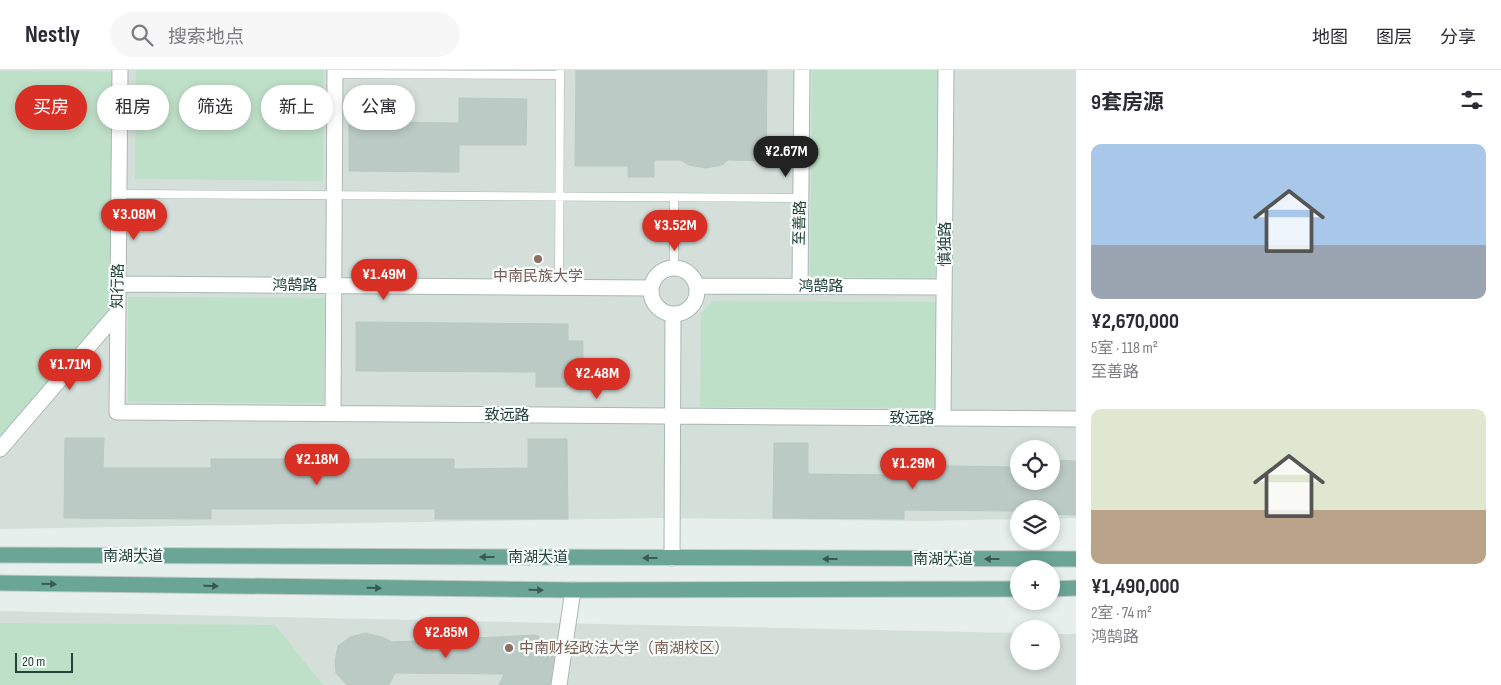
<!DOCTYPE html>
<html lang="zh">
<head>
<meta charset="utf-8">
<style>
  body { margin:0; font-family:"Sofia Sans Condensed","Noto Sans SC",sans-serif; background:#f7f7f7; color:#2b2b33; height:100vh; display:flex; flex-direction:column; font-size:19px; white-space:nowrap }
  * { box-sizing:border-box; margin:0 }
  p { font-size:16px; color:#7c7c81 }
  .icon { flex:none; width:28px; height:28px; fill:none; stroke:currentColor; stroke-width:2; stroke-linecap:round; stroke-linejoin:round }
  .map { position:relative; flex:1; overflow:hidden }
  .drawer { display:flex; flex-direction:column; background:#fff; width:425px }
  .drawer>* { flex:none }
  .hud { position:absolute; left:15px; top:15px; width:475px; height:45px; display:flex; gap:10px }
  .buttons { position:absolute; left:1010px; top:370px; display:grid; gap:10px }
  .buttons a { display:grid; place-items:center; width:50px; height:50px; border-radius:50%; background:#fff; box-shadow:0 2px 8px #0003; font-size:25px }
  .scale { position:absolute; left:15px; bottom:12px; width:58px; box-sizing:border-box; padding-left:5px; border:2px solid #24423a; border-top:0; font-size:14px; line-height:18px; white-space:nowrap; color:#24423a; -webkit-text-stroke:4px #f7fbf9; paint-order:stroke }
  .price { position:absolute; translate:-50% -42px; padding:0 11px; border-radius:18px; background:#d93025; color:#fff; font-size:16px; line-height:32px; filter:drop-shadow(0 1px 2px #0008) }
  .price::after { content:''; position:absolute; left:50%; top:30px; width:15px; height:11px; margin-left:-8px; background:inherit; clip-path:polygon(0 0,100% 0,50% 100%) }
  .price.current { background:#222; color:#fff }
  ul { padding:0; list-style:none }
  li { display:grid; align-content:center; gap:10px; height:265px; padding:0 15px }
  li span { display:grid; place-items:center; height:155px; border-radius:10px; color:#555 }
  li>.icon { margin-inline-start:auto }
  span .icon { width:90px; height:90px; fill:#fffc; stroke-width:1 }
  li b { font-size:21px }
  h2 { display:flex; justify-content:space-between; align-items:center; height:60px; padding:0 15px; font-size:21px }
  .pill { padding:0 18px; border-radius:22px; background:#fff; box-shadow:0 2px 8px #0003; font-size:18px; line-height:45px }
  .pill.current { background:#d93025; color:#fff }
  header { display:flex; align-items:center; gap:30px; box-sizing:border-box; height:70px; padding:0 25px; background:#fff; border-bottom:1px solid #e1e1e2 }
  header strong { font-size:24px }
  nav { display:flex; gap:28px; margin-inline-start:auto; font-size:18px }
  .search { width:350px; height:45px; background:#f7f7f7; display:flex; align-items:center; gap:12px; box-sizing:border-box; padding:0 18px; border-radius:28px; color:#7c7c81; font-size:19px }
  main { display:flex; flex:1; min-height:0 }
  .map>svg:first-child { display:block }
  .built { fill:#d4dfda; fill-rule:evenodd }
  .green { fill:#bfe0c8 }
  .building { fill:#bbcac4; stroke:#b8c9c2 }
  .lines { fill:none; stroke-linecap:round; stroke-linejoin:round }
  .service-casing { stroke:#a8b8b2; stroke-width:9 }
  .minor-casing { stroke:#a8b8b2; stroke-width:17 }
  .primary-casing { stroke:#c2cac8; stroke-width:17 }
  .service { stroke:#fff; stroke-width:8 }
  .minor { stroke:#fff; stroke-width:15 }
  .primary { stroke:#6aa596; stroke-width:15 }
  .oneway { fill:#365b51 }
  .education-dot { fill:#8d6e63; stroke:#f7fbf9; stroke-width:2 }
  .labels { text-anchor:middle; dominant-baseline:central; stroke-width:4.5; stroke-linejoin:round; paint-order:stroke }
  .street-label { font-size:15px; fill:#24423a; stroke:#f7fbf9 }
  .education-label { font-size:15px; fill:#785e54; stroke:#f7fbf9 }
</style>
</head>
<body>
<header>
<strong>Nestly</strong>
<div class="search"><svg class="icon" aria-label="search" viewBox="0 0 24 24"><circle cx="10" cy="10" r="6"/><path d="M15 15l6 6"/></svg>搜索地点</div>
<nav><a>地图</a><a>图层</a><a>分享</a></nav>
</header>
<main>
<div class="map">
<svg width="1076" height="615" viewBox="0 0 1076 615">
  <rect width="100%" height="100%" fill="#e6efeb"/>
  <path class="built" d="M0 0H1076V448L1051 449V439H1019V449L923 451 662 448 0 459ZM1019 379H1051V411H1019Z
    M0 541 1019 563V591H1051V564H1076V615H0Z"/>
  <path class="green" d="M136 0H324L323 111 135 109Z
    M812 0H938L935 208 810 207Z
    M0 1 114 2 111 239 0 367Z
    M128 227 325 228 324 333 128 332Z
    M713 231 936 232 935 338 700 337 701 244Z
    M0 553 275 555 323 615H0Z"/>
  <path class="building" d="M576 0H767L766 91 728 90 722 95 706 98 689 95 681 90H654V107H628V96H575Z
    M459 28 527 29 526 75H459V102L349 101V52L459 53Z
    M356 252 568 254V271H583V302H568L567 317H536V302L356 301Z
    M65 368H104L103 398H211V389H454V399L528 398V369H567L568 449H435V439H211V449L64 448Z
    M774 373H808V404L890 405V395L1019 397V411H1051V390L1076 391V445L1051 444V439H1019V441L904 440V449L773 448Z
    M365 563 382 567 392 572 536 565 555 577 550 615H499L504 604 395 603 389 615H347L336 603 335 591 338 576 350 567Z"/>
  <g class="lines">
    <g class="service-casing">
      <path id="service" d="M335 4 560 5
        M119 124 800 128
        M674 197V127
        M559 217 560 2"/>
    </g>
    <g class="minor-casing">
      <path id="minor" d="M120 0 117 342 1076 349
        M651 221a23 23 0 1 1 46 0a23 23 0 1 1-46 0Z
        M118 214 651 218
        M698 216 944 217
        M800 216 802 0
        M333 343 335 0
        M943 348 946 0
        M0 379 118 242
        M672 488 673 245
        M559 615 573 520"/>
    </g>
    <g class="primary-casing">
      <path id="primary" d="M0 485 1076 489
        M0 513 573 520 1019 519
        M1051 519 1076 518"/>
    </g>
    <use href="#service" class="service"/>
    <use href="#minor" class="minor"/>
    <use href="#primary" class="primary"/>
  </g>
  <defs><path id="oneway-solid" d="M-6-.8H1V-3.2L6.5 0L1 3.2V.8H-6Z" transform="scale(1.25)"/></defs>
  <g class="oneway">
    <use href="#oneway-solid" transform="translate(487 487) rotate(-180)"/>
    <use href="#oneway-solid" transform="translate(650 488) rotate(-180)"/>
    <use href="#oneway-solid" transform="translate(830 489) rotate(-180)"/>
    <use href="#oneway-solid" transform="translate(992 489) rotate(-180)"/>
    <use href="#oneway-solid" transform="translate(49 514) rotate(1)"/>
    <use href="#oneway-solid" transform="translate(211 516) rotate(1)"/>
    <use href="#oneway-solid" transform="translate(374 518) rotate(1)"/>
    <use href="#oneway-solid" transform="translate(536 520) rotate(1)"/>
  </g>
  <g class="education-dot">
    <circle cx="538" cy="189" r="5"/>
    <circle cx="509" cy="578" r="5"/>
  </g>
  <g class="labels">
    <g class="street-label">
      <text transform="translate(800 153) rotate(-89)">至善路</text>
      <text transform="translate(945 174) rotate(-90)">慎独路</text>
      <text x="295" y="215">鸿鹄路</text>
      <text transform="translate(118 216) rotate(-89)">知行路</text>
      <text x="821" y="216">鸿鹄路</text>
      <text x="507" y="345">致远路</text>
      <text x="912" y="348">致远路</text>
      <text x="133" y="486">南湖大道</text>
      <text x="538" y="487">南湖大道</text>
      <text x="943" y="489">南湖大道</text>
    </g>
    <g class="education-label">
      <text x="538" y="206">中南民族大学</text>
      <text x="519" y="578" text-anchor="start">中南财经政法大学（南湖校区）</text>
    </g>
  </g>
</svg>
<div class="buttons">
<a><svg class="icon" aria-label="locate" viewBox="0 0 24 24"><circle cx="12" cy="12" r="6"/><path d="M12 2v4M12 18v4M2 12h4M18 12h4"/></svg></a>
<a><svg class="icon" aria-label="layers" viewBox="0 0 24 24"><path d="M12 4l9 5-9 5-9-5zM3 14l9 5 9-5"/></svg></a>
<a>+</a>
<a>−</a>
</div>
<div class="scale">20 m</div>
<b class="price current" style="left:786px;top:108px">¥2.67M</b>
<b class="price" style="left:134px;top:171px">¥3.08M</b>
<b class="price" style="left:675px;top:182px">¥3.52M</b>
<b class="price" style="left:384px;top:231px">¥1.49M</b>
<b class="price" style="left:70px;top:321px">¥1.71M</b>
<b class="price" style="left:597px;top:330px">¥2.48M</b>
<b class="price" style="left:317px;top:416px">¥2.18M</b>
<b class="price" style="left:913px;top:420px">¥1.29M</b>
<b class="price" style="left:446px;top:589px">¥2.85M</b>
<div class="hud">
<a class="pill current">买房</a>
<a class="pill">租房</a>
<a class="pill">筛选</a>
<a class="pill">新上</a>
<a class="pill">公寓</a>
</div>
</div>
<section class="drawer">
<h2>9套房源<svg class="icon" aria-label="filters" viewBox="0 0 24 24"><path d="M4 7h16M4 17h16"/><circle cx="9" cy="7" r="2"/><circle cx="15" cy="17" r="2"/></svg></h2>
<ul>
<li><span style="background:linear-gradient(#a9c7e8 65%,#9aa5b1 0)"><svg class="icon" aria-label="home" viewBox="0 0 24 24"><path d="M3 11l9-7 9 7M6 9v11h12V9"/></svg></span><div><b>¥2,670,000</b><p>5室 · 118 m²</p><p>至善路</p></div></li>
<li><span style="background:linear-gradient(#dfe7d0 65%,#b9a48a 0)"><svg class="icon" aria-label="home" viewBox="0 0 24 24"><path d="M3 11l9-7 9 7M6 9v11h12V9"/></svg></span><div><b>¥1,490,000</b><p>2室 · 74 m²</p><p>鸿鹄路</p></div></li>
</ul>
</section>
</main>
</body>
</html>
